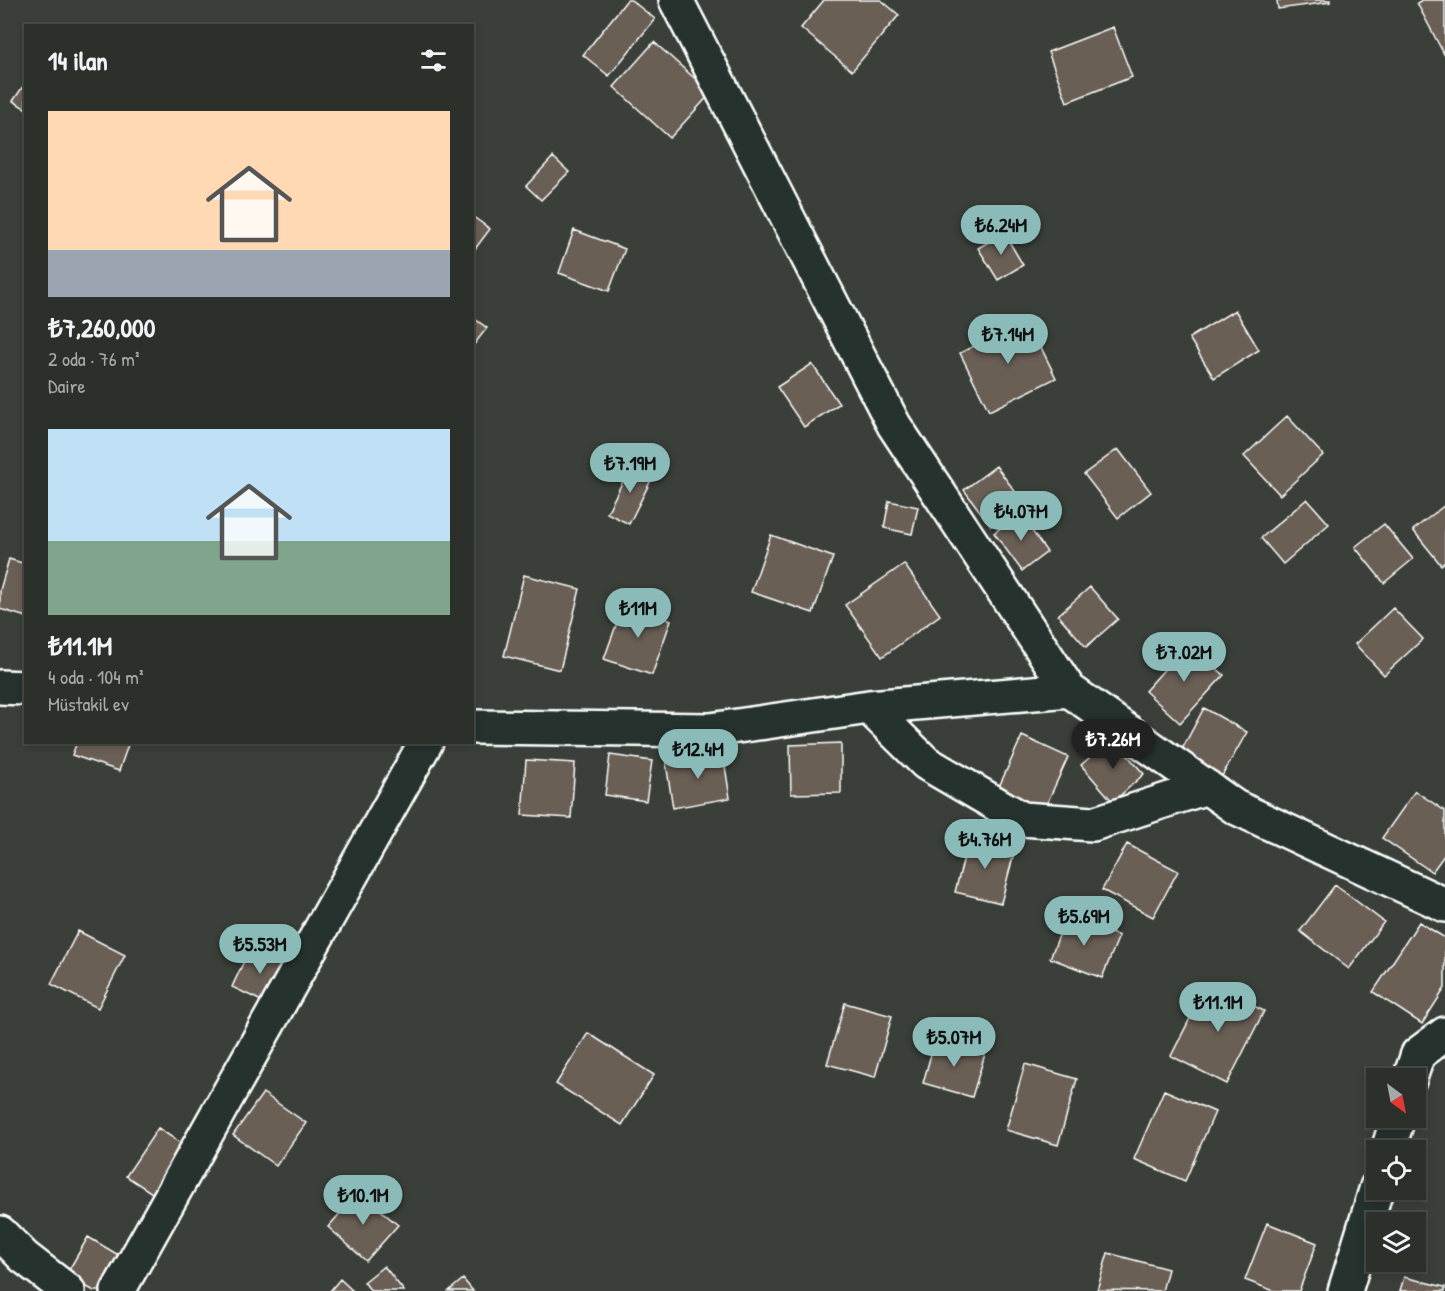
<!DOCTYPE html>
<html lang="tr">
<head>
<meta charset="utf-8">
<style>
  body { margin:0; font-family:"Patrick Hand",sans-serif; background:#343833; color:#f1f3f6; height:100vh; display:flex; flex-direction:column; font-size:22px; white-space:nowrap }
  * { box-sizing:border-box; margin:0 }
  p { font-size:20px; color:#a6a9a9 }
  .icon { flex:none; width:33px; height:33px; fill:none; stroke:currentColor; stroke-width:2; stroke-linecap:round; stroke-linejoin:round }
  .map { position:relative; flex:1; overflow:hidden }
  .side { position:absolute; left:24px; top:24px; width:450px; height:720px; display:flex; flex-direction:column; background:#2c302b; border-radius:0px; box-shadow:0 3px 9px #0003,0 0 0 2px #484b47 }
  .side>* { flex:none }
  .needle { width:39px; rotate:148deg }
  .buttons { position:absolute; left:1366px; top:1068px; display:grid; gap:12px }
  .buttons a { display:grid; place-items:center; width:60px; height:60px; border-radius:0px; background:#2c302b; box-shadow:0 3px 9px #0003,0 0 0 2px #484b47; font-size:30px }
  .price { position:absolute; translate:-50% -51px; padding:0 14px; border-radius:21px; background:#8bbbb9; color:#111; font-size:20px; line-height:39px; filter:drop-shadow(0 2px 3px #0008) }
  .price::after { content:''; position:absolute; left:50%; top:36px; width:18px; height:14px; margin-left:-9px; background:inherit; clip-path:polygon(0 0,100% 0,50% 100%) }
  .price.selected { background:#222; color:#fff }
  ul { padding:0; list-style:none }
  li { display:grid; align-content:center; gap:12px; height:318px; padding:0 24px }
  li span { display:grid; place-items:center; height:186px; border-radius:0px; color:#555 }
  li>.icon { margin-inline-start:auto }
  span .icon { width:108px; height:108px; fill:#fffc; stroke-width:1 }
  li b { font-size:26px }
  h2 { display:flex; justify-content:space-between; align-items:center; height:72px; padding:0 24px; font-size:26px }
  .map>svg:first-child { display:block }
  .building { fill:#6a5e55; stroke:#fff; stroke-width:1.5 }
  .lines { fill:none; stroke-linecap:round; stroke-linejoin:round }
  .minor-casing { stroke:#fff; stroke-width:38 }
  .minor { stroke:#26332d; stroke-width:33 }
</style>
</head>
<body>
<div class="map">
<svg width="1445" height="1291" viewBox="0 0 1445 1291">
  <rect width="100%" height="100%" fill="#3a4039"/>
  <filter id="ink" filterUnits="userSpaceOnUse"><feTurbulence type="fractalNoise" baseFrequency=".0167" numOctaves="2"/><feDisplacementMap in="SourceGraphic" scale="12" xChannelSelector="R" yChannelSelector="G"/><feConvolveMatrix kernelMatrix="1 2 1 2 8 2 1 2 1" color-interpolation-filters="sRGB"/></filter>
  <g filter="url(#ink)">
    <path class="building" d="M627 0H631L655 19 609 76 583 55Z
      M824 0H881L899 15 852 71 801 28Z
      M1277 0H1330V2L1278 9Z
      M1422 0H1445V56L1417 3Z
      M1113 27 1132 77 1067 102 1048 52Z
      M654 42 711 93 670 138 614 87Z
      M26 82V109L13 101Z
      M553 157 569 172 541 200 526 186Z
      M472 216 490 229 472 253Z
      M574 230 625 249 609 291 559 273Z
      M1004 233 1023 265 998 280 978 248Z
      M1235 310 1259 350 1214 378 1189 338Z
      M472 317 487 328 472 347Z
      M1027 319 1056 378 989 411 960 353Z
      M812 364 839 404 804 427 777 387Z
      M1287 416 1323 455 1280 495 1244 456Z
      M1118 449 1151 492 1118 518 1084 474Z
      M631 465 653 476 629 524 607 513Z
      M996 466 1023 502 991 526 964 490Z
      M1307 499 1329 524 1283 564 1261 538Z
      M889 501 918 507 912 534 884 528Z
      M1445 505V562L1441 565 1413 530Z
      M1020 514 1047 552 1022 571 994 533Z
      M1384 524 1413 559 1384 583 1355 547Z
      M771 535 833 557 813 613 751 592Z
      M9 559 26 564V617L0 609V590Z
      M904 564 940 615 882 657 845 605Z
      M524 575 580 589 560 670 504 656Z
      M1090 587 1118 619 1086 647 1058 615Z
      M624 603 671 620 652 675 604 659Z
      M1393 608 1423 639 1384 675 1355 644Z
      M1188 643 1224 675 1180 723 1145 691Z
      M1204 708 1247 732 1222 776 1180 753Z
      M1022 736 1068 757 1044 810 998 789Z
      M1112 738 1144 774 1113 802 1081 765Z
      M77 742H129L119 771 72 755Z
      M841 743V793L791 794 790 745Z
      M723 753 730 798 673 808 666 763Z
      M610 755 652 761 646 801 605 795Z
      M526 760 575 763 571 818 522 815Z
      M1415 791 1445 811V854L1432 872 1382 838Z
      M969 838 1015 849 1001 903 955 892Z
      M1127 844 1178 871 1153 917 1102 890Z
      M1335 885 1384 922 1349 969 1300 931Z
      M1067 916 1119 936 1102 978 1050 958Z
      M1419 922 1445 938V988L1422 1024 1373 992Z
      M78 931 125 955 98 1008 51 984Z
      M251 946 289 964 270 1005 232 987Z
      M1208 983 1264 1011 1227 1084 1171 1056Z
      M845 1003 892 1016 875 1077 827 1064Z
      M588 1033 654 1075 622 1125 556 1084Z
      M935 1040 985 1054 972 1097 923 1083Z
      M1025 1064 1077 1079 1058 1145 1006 1130Z
      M1164 1090 1215 1112 1185 1181 1134 1159Z
      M263 1093 306 1123 276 1166 233 1135Z
      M158 1128 187 1147 155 1195 126 1176Z
      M359 1192 398 1225 366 1261 328 1227Z
      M1267 1223 1317 1243 1299 1291H1274L1245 1280Z
      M88 1237 127 1260 109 1291H94L66 1275Z
      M1108 1253 1168 1269 1162 1291 1097 1290Z
      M384 1266 404 1291H371L364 1282Z
      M1404 1277 1445 1287V1291H1400Z
      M340 1279 353 1291H330Z
      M463 1279 473 1291H449Z"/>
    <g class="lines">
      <g class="minor-casing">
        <path id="minor" d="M676 0 894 425 1069 690 1235 807 1445 905
          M0 687 26 688
          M869 707 926 763 1022 819 1093 824 1207 787
          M472 727 710 730 869 707 1069 690
          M1410 1078 1418 1054 1445 1034
          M1388 1150 1398 1118
          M0 1233 24 1257 68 1291
          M118 1291 426 742
          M1345 1291 1377 1187"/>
      </g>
      <use href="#minor" class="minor"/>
    </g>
  </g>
</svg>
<div class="buttons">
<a><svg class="needle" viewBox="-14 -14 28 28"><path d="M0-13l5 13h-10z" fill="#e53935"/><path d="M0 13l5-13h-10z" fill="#a6a9a9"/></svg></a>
<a><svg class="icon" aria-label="locate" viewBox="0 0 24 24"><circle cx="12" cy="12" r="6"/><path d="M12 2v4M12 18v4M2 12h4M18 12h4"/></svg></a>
<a><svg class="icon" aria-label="layers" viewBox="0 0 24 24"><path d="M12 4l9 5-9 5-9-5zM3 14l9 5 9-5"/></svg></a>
</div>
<b class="price" style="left:1001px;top:256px">₺6.24M</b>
<b class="price" style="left:1008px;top:365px">₺7.14M</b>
<b class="price" style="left:630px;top:494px">₺7.19M</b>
<b class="price" style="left:1021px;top:542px">₺4.07M</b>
<b class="price" style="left:638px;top:639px">₺11M</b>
<b class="price" style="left:1184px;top:683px">₺7.02M</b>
<b class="price selected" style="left:1113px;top:770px">₺7.26M</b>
<b class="price" style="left:698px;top:780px">₺12.4M</b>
<b class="price" style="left:985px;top:870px">₺4.76M</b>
<b class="price" style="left:1084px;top:947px">₺5.69M</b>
<b class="price" style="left:260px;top:975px">₺5.53M</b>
<b class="price" style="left:1218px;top:1033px">₺11.1M</b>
<b class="price" style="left:954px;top:1068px">₺5.07M</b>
<b class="price" style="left:363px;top:1226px">₺10.1M</b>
<section class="side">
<h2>14 ilan<svg class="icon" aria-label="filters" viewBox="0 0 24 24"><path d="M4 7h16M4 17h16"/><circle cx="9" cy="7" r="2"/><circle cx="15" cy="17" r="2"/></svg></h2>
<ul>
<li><span style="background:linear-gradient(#ffd9b3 75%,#9aa5b1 0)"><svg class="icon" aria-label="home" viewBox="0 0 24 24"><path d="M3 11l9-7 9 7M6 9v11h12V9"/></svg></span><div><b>₺7,260,000</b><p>2 oda · 76 m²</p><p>Daire</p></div></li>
<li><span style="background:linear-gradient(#bfe0f5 60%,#7fa58c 0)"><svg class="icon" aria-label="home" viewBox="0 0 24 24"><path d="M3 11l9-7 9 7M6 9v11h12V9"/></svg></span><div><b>₺11.1M</b><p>4 oda · 104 m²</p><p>Müstakil ev</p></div></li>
</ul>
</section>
</div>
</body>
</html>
